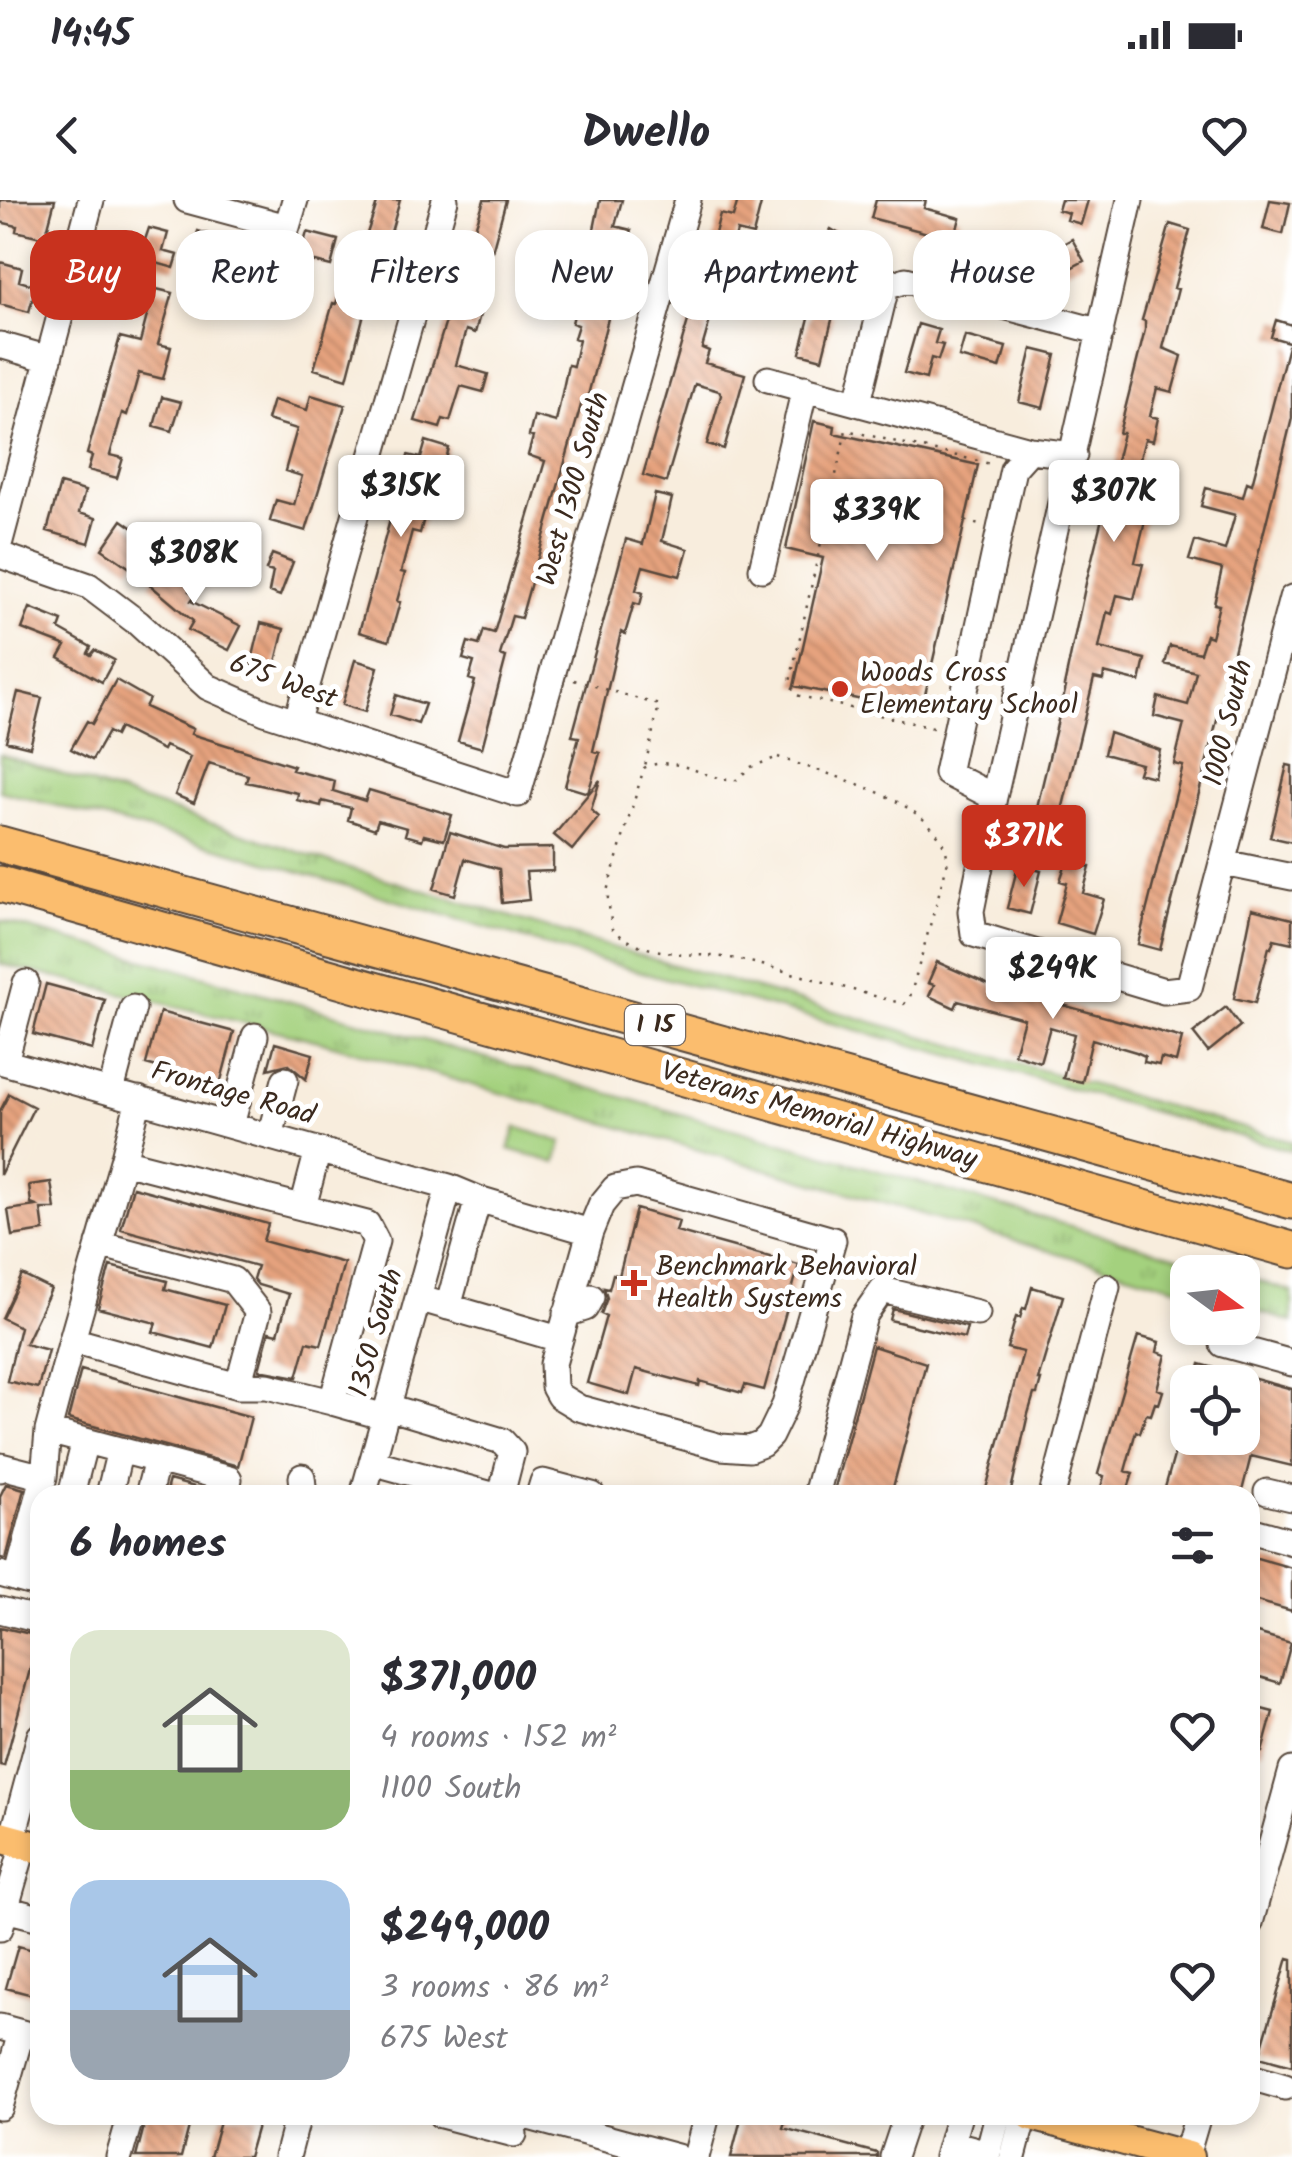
<!DOCTYPE html>
<html lang="en">
<head>
<meta charset="utf-8">
<style>
  body { margin:0; font-family:Kalam,sans-serif; background:#f7f7f7; color:#2b2b33; height:100vh; display:flex; flex-direction:column; font-size:38px; white-space:nowrap }
  * { box-sizing:border-box; margin:0 }
  p { font-size:32px; color:#7c7c81 }
  .icon { flex:none; width:55px; height:55px; fill:none; stroke:currentColor; stroke-width:2; stroke-linecap:round; stroke-linejoin:round }
  .map { position:relative; flex:1; overflow:hidden }
  .drawer { position:absolute; left:30px; top:1285px; width:1230px; height:640px; display:flex; flex-direction:column; background:#fff; border-radius:30px; box-shadow:0 5px 15px #0003 }
  .drawer>* { flex:none }
  .banner { position:absolute; left:30px; top:30px; width:1232px; height:90px; display:flex; gap:20px }
  .needle { width:65px; rotate:105deg }
  .tools { position:absolute; left:1170px; top:1055px; display:grid; gap:20px }
  .tools a { display:grid; place-items:center; width:90px; height:90px; border-radius:20px; background:#fff; box-shadow:0 5px 15px #0003; font-size:50px }
  .price { position:absolute; translate:-50% -85px; padding:0 22px; border-radius:10px; background:#fff; color:#222; font-size:32px; line-height:65px; filter:drop-shadow(0 2px 5px #0008) }
  .price::after { content:''; position:absolute; left:50%; top:60px; width:30px; height:22px; margin-left:-15px; background:inherit; clip-path:polygon(0 0,100% 0,50% 100%) }
  .price.current { background:#c8321e; color:#fff }
  ul { padding:0; list-style:none }
  li { display:flex; align-items:center; gap:30px; height:250px; padding:0 40px }
  li span { display:grid; place-items:center; flex:none; width:280px; height:200px; border-radius:30px; color:#555 }
  li>.icon { margin-inline-start:auto }
  span .icon { width:120px; height:120px; fill:#fffc; stroke-width:1 }
  li b { font-size:42px }
  h2 { display:flex; justify-content:space-between; align-items:center; height:120px; padding:0 40px; font-size:42px }
  .pill { padding:0 35px; border-radius:30px; background:#fff; box-shadow:0 5px 15px #0003; font-size:35px; line-height:90px }
  .pill.current { background:#c8321e; color:#fff }
  .status { display:flex; justify-content:space-between; align-items:center; height:70px; padding:0 50px; background:#fff; direction:ltr }
  .status svg { height:28px; fill:currentColor }
  header { display:flex; justify-content:space-between; align-items:center; height:130px; padding:0 40px; background:#fff; font-size:45px; font-weight:600 }
  .map>svg:first-child { display:block }
  .grass { fill:url(#grass-tufts); stroke:#707e4e; stroke-width:2.5 }
  .pitch { fill:#a4d17e; stroke:#707e4e; stroke-width:2.5 }
  .building { fill:url(#building-back-hatch) }
  .lines { fill:none; stroke-linecap:round; stroke-linejoin:round }
  .minor-casing { stroke:#57473b; stroke-width:29 }
  .major-casing { stroke:#57473b; stroke-width:34 }
  .highway-casing { stroke:#57473b; stroke-width:39 }
  .path { stroke:#57473b; stroke-width:2.5; stroke-dasharray:2.5 8; stroke-linecap:butt }
  .minor { stroke:#fff; stroke-width:25 }
  .major { stroke:#fbbd6e; stroke-width:30 }
  .highway { stroke:#fbbd6e; stroke-width:35 }
  .poi-dot { fill:#c8321e; stroke:#fff; stroke-width:4 }
  .labels { text-anchor:middle; dominant-baseline:central; stroke-width:10; stroke-linejoin:round; paint-order:stroke }
  .shield { fill:#fff; stroke:#766a62; stroke-width:2.5 }
  .shield-label { font-size:25px; font-weight:bold; fill:#3b2a1e }
  .street-label { font-size:28px; fill:#3b2a1e; stroke:#fff }
  .poi-label { font-size:28px; fill:#3b2a1e; stroke:#fff; text-anchor:start }
</style>
</head>
<body>
<div class="status"><b>14:45</b><svg viewBox="0 0 49 12"><path d="M0 12V9h3v3zM5 12V6h3v6zM10 12V3h3v9zM15 12V0h3v12zM26 1h20v11H26zM47 4h2v5h-2z"/></svg></div>
<header><svg class="icon" aria-label="back" viewBox="0 0 24 24"><path d="M15 5l-7 7 7 7"/></svg>Dwello<svg class="icon" aria-label="heart" viewBox="0 0 24 24"><path d="M12 20l-8-8c-3-5 5-10 8-4 3-6 11-1 8 4z"/></svg></header>
<div class="map">
<svg width="1292" height="1957" viewBox="0 0 1292 1957">
  <defs>
    <pattern id="grass-tufts" width="24" height="20" patternUnits="userSpaceOnUse" patternTransform="scale(2.5)"><rect width="24" height="20" fill="#a4d17e"/><path d="M3 7l-1-3M5 7V3M7 7l1-3M15 17l-1-3M17 17v-4M19 17l1-3" fill="none" stroke="#87aa67"/></pattern>
    <pattern id="building-back-hatch" width="6" height="6" patternUnits="userSpaceOnUse" patternTransform="scale(2.5)"><rect width="6" height="6" fill="#e6a37e"/><path d="M-1 5l2 2M0 0l6 6M5-1l2 2" fill="none" stroke="#bc8567"/></pattern>
  </defs>
  <rect width="100%" height="100%" fill="#fff"/>
  <filter id="ink" filterUnits="userSpaceOnUse"><feTurbulence type="fractalNoise" baseFrequency=".01" numOctaves="2"/><feDisplacementMap in="SourceGraphic" scale="20" xChannelSelector="R" yChannelSelector="G"/><feConvolveMatrix kernelMatrix="1 2 1 2 8 2 1 2 1" color-interpolation-filters="sRGB"/></filter>
  <filter id="wash" filterUnits="userSpaceOnUse"><feTurbulence type="fractalNoise" baseFrequency=".0048" numOctaves="4" result="noise"/><feDisplacementMap in="SourceGraphic" scale="40" xChannelSelector="R" yChannelSelector="G"/><feGaussianBlur stdDeviation="2.25" result="paint"/><feColorMatrix in="noise" values="0 0 0 0 0 0 0 0 0 0 0 0 0 0 0 0 0 1.4 0 .05"/><feComposite in="paint" operator="in"/></filter>
  <g filter="url(#wash)">
    <rect width="100%" height="100%" fill="#f8eddd"/>
    <path class="grass" d="M0 554 326 661 621 750 1292 942V951L1016 873 590 758 222 649 0 591Z
      M0 721 170 767 1230 1072H1188L1187 1090 319 841 0 764Z
      M1242 1076 1292 1092V1122L1243 1107Z"/>
    <path class="pitch" d="M516 927 562 942 556 963 509 949Z"/>
    <g id="blocks">
      <path class="building" d="M0 0H55L45 38 16 31 17 26 0 22Z
        M378 0H400L382 64 359 58Z
        M484 0H506L487 70 464 63Z
        M600 0H622L615 26 631 30 587 199 583 198 521 418 512 416 500 455 506 457 482 548 458 541 475 481 469 479 474 462 463 459 468 442 479 445 484 430 494 433 545 261 528 255 533 237 529 236 534 216 556 222 568 165 573 166 579 140 574 138 578 125 572 123 575 111 587 114 606 48 591 44Z
        M738 0H762L753 35 737 31 730 59 741 62 737 78 723 75 702 148 709 151 705 163 745 174 724 249 707 244 721 195 719 191 695 184 666 282 643 275 697 90 700 91 720 14 733 17Z
        M876 0H926L924 8 960 18 954 40 871 18Z
        M1061 0H1088L1081 24 1067 20 1069 13 1058 10Z
        M1270 0 1290 3 1283 34 1263 29Z
        M1170 24 1190 30 1174 88 1178 89 1163 148 1182 156 1172 192 1157 188 1150 216 1158 218 1153 241 1145 239 1129 299 1149 304 1135 362 1143 364 1134 399 1117 395 1112 414 1107 412 1099 448 1145 459 1140 482 1104 473 1103 480 1094 478 1060 619 1069 622 1063 644 1030 636 1066 487 1064 486 1086 383 1123 233H1119L1145 130V121L1142 120Z
        M149 28 168 33 163 51 178 55 174 68 135 57 141 39 145 40Z
        M831 29 855 43 832 85 805 70Z
        M198 31 221 38 214 61 191 54Z
        M307 32 338 40 331 66 300 58Z
        M972 35 1009 44 1003 66 966 57Z
        M1072 39 1084 61 1040 84 1029 63Z
        M0 62 22 68 19 81 36 86 29 112 0 104Z
        M544 69 563 75 556 98 537 93Z
        M136 84 173 93 158 144 171 147 163 179 139 173 127 215 122 213 110 255 123 258 117 278 88 270 92 256 87 254 120 137 140 142 148 112 136 108 138 100 132 99Z
        M339 93 367 102 347 179 314 169 333 103 336 104Z
        M453 99 482 107 475 133 466 130 456 165 488 174 483 192 461 186 450 221 443 219 440 228 415 221Z
        M811 110 833 116 822 159 800 153Z
        M1276 120 1292 125V143L1271 137Z
        M918 124 939 130 935 143 943 145 938 160 931 158 926 179 904 173Z
        M965 136 1006 147 1000 168 959 157Z
        M1288 146 1292 147V218L1160 750 1138 744 1183 566 1174 564 1184 524 1154 516 1158 497 1188 505 1196 472 1165 464 1170 446 1200 453 1206 435 1211 437 1219 405 1214 404 1222 369 1189 360 1195 341 1225 350 1235 315 1201 306 1206 288 1243 297 1247 282 1252 284Z
        M1032 149 1056 155 1043 208 1019 202Z
        M311 195 345 205 306 331 270 321 276 300 294 305 302 276 285 271 297 229 267 220 273 200 307 210Z
        M162 197 181 202 172 231 154 226Z
        M814 221 835 226 834 233 978 265 921 512 794 486 823 358 786 349Z
        M426 241 449 248 438 288 424 284 417 307 426 310 420 333 412 331 401 372 405 373 397 401 400 402 389 441 359 432 408 255 421 258Z
        M60 284 85 291 79 313 96 318 89 343 47 331Z
        M655 294 672 298 662 341 688 349 680 376 643 366 636 390 643 393 640 405 634 403 625 434 621 432 593 551 600 553 588 593 565 586 579 537 572 536 626 339 643 344Z
        M122 320 158 345 144 367 135 360 130 368 102 349Z
        M272 354 293 362 280 396 269 392 273 372 266 370Z
        M177 364 197 381 189 391 195 395 191 401 241 426 229 450 188 430 193 421 149 384 162 367 169 373Z
        M30 408 62 421 59 429 91 447 88 453 91 455 95 450 114 460 102 482 59 458 66 446 22 429Z
        M261 423 284 429 273 474 250 469Z
        M355 460 378 467 365 512 342 505Z
        M116 480 149 499 145 507 193 529 191 534 294 566 292 570 335 581 333 591 365 601 369 590 452 615 444 640 424 635 422 640 405 635 407 628 378 620 375 629 348 620 351 608 322 601 321 606 297 600 298 593 246 582 248 575 209 563 194 603 175 595 190 557 165 546 163 550 119 528 115 536 108 532 92 560 71 549 87 521 92 524Z
        M18 492 42 498 30 547 6 541Z
        M396 495 425 504 418 524 390 515Z
        M1109 533 1160 550 1154 577 1138 573 1141 564 1104 554Z
        M1287 565 1292 566V642L1270 637Z
        M600 580 591 610 599 617 572 650 554 635Z
        M450 632 504 649 553 648V671L526 672 529 700 502 703 499 669 465 659 455 695 434 689Z
        M1067 660 1090 667 1083 693 1104 699 1093 734 1056 723 1067 683 1060 681Z
        M1018 665 1041 671 1030 714 1007 708Z
        M1252 709 1292 719V743L1274 739 1271 748 1269 747 1255 803 1234 798Z
        M937 762 987 784 1182 838 1176 862 1161 858 1159 865 1144 862 1145 856 1136 852 1092 839 1082 882 1063 878 1074 834 1050 827 1040 862 1014 854 1024 819 958 801 955 808 929 796 934 785 928 783Z
        M46 784 105 800 92 850 33 834Z
        M1226 807 1240 826 1208 852 1193 833Z
        M160 812 234 832 220 884 146 864Z
        M275 843 313 854 306 879 288 864 268 869Z
        M9 894 34 907 0 975V911Z
        M51 982 55 1009H41L44 1031 12 1036 8 1010 36 1006 31 1004 29 985Z
        M133 987 268 1024 263 1041 344 1063 321 1145 307 1142 297 1177 259 1170 269 1132 278 1134 289 1094 258 1085 253 1079 257 1066 121 1029Z
        M636 1009 679 1021 676 1031 799 1065 764 1190 745 1185 742 1193 700 1181 699 1186 636 1169 629 1195 587 1183 606 1116 601 1114 607 1098 604 1088 609 1089 613 1074 619 1076Z
        M110 1066 167 1081 165 1089 225 1105 213 1148 153 1132 156 1123 98 1108Z
        M22 1075 51 1089 25 1144 48 1150 38 1188 7 1181 20 1127 2 1118Z
        M1032 1087 1063 1096 1038 1180H1041L1037 1194H1034L1028 1214 1010 1295H988L989 1290 986 1289 1023 1152 1007 1148 1016 1117 1020 1118 1023 1108 1026 1109Z
        M893 1109 967 1127 964 1138 890 1120Z
        M1138 1136 1159 1142 1157 1152 1166 1155 1157 1189 1163 1191 1159 1204 1155 1203 1151 1215 1146 1214 1140 1233 1136 1231 1125 1271 1133 1273 1126 1295H1099L1104 1276 1098 1274Z
        M873 1146 926 1163 891 1295H833Z
        M1200 1164 1292 1189V1266L1251 1256 1241 1295H1163L1179 1238H1242V1182H1195Z
        M81 1170 251 1217 238 1266 68 1219Z
        M169 1280 209 1291V1295H165Z
        M6 1284 24 1289 6 1359 0 1358V1296Z
        M1250 1356 1292 1368V1411L1250 1399Z
        M0 1427 39 1436 4 1566 0 1565Z
        M1250 1431 1291 1443 1280 1483 1250 1474Z
        M1250 1506 1273 1512 1262 1552 1250 1549Z
        M18 1746 40 1752V1797L6 1788Z
        M1288 1758 1292 1759V1866L1259 1857Z
        M147 1915H192L181 1957H136Z
        M222 1915H260L248 1957H210Z
        M742 1915H787L783 1928 877 1953V1957H731Z"/>
    </g>
  </g>
  <g filter="url(#ink)">
    <use href="#blocks" fill-opacity="0" stroke="#57473b" stroke-width="2.5"/>
    <g class="lines">
      <g class="minor-casing">
        <path id="minor" d="M187 0 287 27 295 0
          M1130 0 994 597 971 711 974 734 1164 791 1189 788 1292 398
          M0 145 49 159
          M768 179 1030 250 1074 255
          M858 202 886 87 906 80 1101 132
          M0 341 91 0
          M0 355 89 386 138 423 208 487 265 512 518 594 688 0
          M762 369 805 188
          M297 520 445 0
          M994 597 947 573 1013 269 1030 250
          M1224 663 1292 677
          M0 861 449 987 478 999 590 1032
          M5 862 26 783
          M111 891 133 808
          M139 899 123 961 367 1024 376 1041 332 1202 385 1217
          M231 925 255 836
          M270 936 285 880
          M123 961 72 1140 238 1186H267L332 1202
          M636 984 833 1040 785 1205 770 1236 762 1244 749 1249 721 1247 579 1208 559 1196 554 1187 553 1164 590 1032 601 1005 615 988Z
          M303 1007 318 950
          M99 1044 233 1080 258 1112 238 1186
          M418 1098 559 1139
          M448 1107 478 999
          M566 1114 585 1108 591 1097
          M1223 1144 1292 1163
          M388 1207 502 1241 512 1252 501 1295
          M48 1231 229 1279 225 1295
          M372 1262 492 1295
          M0 1269 1 1266 44 1277
          M302 1277 304 1295
          M1267 1292 1292 1298
          M71 1295 85 1241
          M109 1295 120 1250
          M148 1295 157 1260
          M363 1295 449 987
          M539 1295 543 1282 592 1295
          M816 1295 864 1116 882 1090 977 1113
          M1052 1295 1107 1087
          M1250 1330 1292 1342
          M0 1374 40 1385
          M17 1379 44 1277 48 1231 72 1140
          M0 1410 40 1420
          M12 1640 40 1536
          M5 1709 40 1718
          M1250 1723 1292 1570
          M0 1728 24 1644
          M0 1827 40 1838
          M1250 1877 1285 1887
          M0 1907 21 1833
          M441 1915 514 1934
          M521 1915 677 1957
          M951 1943 988 1953 998 1915
          M1186 1956 1198 1915
          M119 1957 131 1915
          M287 1957 298 1915
          M696 1957 707 1915
          M893 1957 907 1915
          M947 1957 959 1915
          M1013 1957 1024 1915"/>
      </g>
      <g class="major-casing">
        <path id="major" d="M0 1637 40 1648
          M1032 1915 1188 1957"/>
      </g>
      <g class="highway-casing">
        <path id="highway" d="M0 644 1292 1001
          M0 684 1292 1050"/>
      </g>
      <path class="path" d="M965 321 979 325
        M574 480 659 505 645 566
        M933 528 796 495 790 482 846 230 991 264
        M778 557C828 576 941 599 948 661L910 797 904 804C851 790 799 774 746 761 701 750 649 762 612 729L607 691 644 568C674 553 704 579 735 581L751 567Z"/>
      <use href="#minor" class="minor"/>
      <use href="#major" class="major"/>
      <use href="#highway" class="highway"/>
    </g>
  </g>
  <g class="poi-dot">
    <circle cx="840" cy="489" r="10"/>
    <path d="M629 1068h10v10h10v10h-10v10h-10v-10h-10v-10h10z"/>
  </g>
  <g class="labels">
    <rect class="shield" x="625" y="805" width="60" height="40" rx="8"/>
    <g class="shield-label">
      <text x="655" y="825">I 15</text>
    </g>
    <g class="street-label">
      <text transform="translate(574 289) rotate(-74)">West 1300 South</text>
      <text transform="translate(283 482) rotate(20)">675 West</text>
      <text transform="translate(1229 523) rotate(-76)">1000 South</text>
      <text transform="translate(233 894) rotate(16)">Frontage Road</text>
      <text transform="translate(819 916) rotate(16)">Veterans Memorial Highway</text>
      <text transform="translate(377 1133) rotate(-74)">1350 South</text>
    </g>
    <g class="poi-label">
      <text x="860" y="473">Woods Cross<tspan x="860" dy="32">Elementary School</tspan></text>
      <text x="656" y="1067">Benchmark Behavioral<tspan x="656" dy="32">Health Systems</tspan></text>
    </g>
  </g>
</svg>
<div class="tools">
<a><svg class="needle" viewBox="-14 -14 28 28"><path d="M0-13l5 13h-10z" fill="#e53935"/><path d="M0 13l5-13h-10z" fill="#7c7c81"/></svg></a>
<a><svg class="icon" aria-label="locate" viewBox="0 0 24 24"><circle cx="12" cy="12" r="6"/><path d="M12 2v4M12 18v4M2 12h4M18 12h4"/></svg></a>
</div>
<b class="price" style="left:401px;top:340px">$315K</b>
<b class="price" style="left:1114px;top:345px">$307K</b>
<b class="price" style="left:877px;top:364px">$339K</b>
<b class="price" style="left:194px;top:407px">$308K</b>
<b class="price current" style="left:1024px;top:690px">$371K</b>
<b class="price" style="left:1053px;top:822px">$249K</b>
<div class="banner">
<a class="pill current">Buy</a>
<a class="pill">Rent</a>
<a class="pill">Filters</a>
<a class="pill">New</a>
<a class="pill">Apartment</a>
<a class="pill">House</a>
</div>
<section class="drawer">
<h2>6 homes<svg class="icon" aria-label="filters" viewBox="0 0 24 24"><path d="M4 7h16M4 17h16"/><circle cx="9" cy="7" r="2"/><circle cx="15" cy="17" r="2"/></svg></h2>
<ul>
<li><span style="background:linear-gradient(#dfe7d0 70%,#8fb573 0)"><svg class="icon" aria-label="home" viewBox="0 0 24 24"><path d="M3 11l9-7 9 7M6 9v11h12V9"/></svg></span><div><b>$371,000</b><p>4 rooms · 152 m²</p><p>1100 South</p></div><svg class="icon" aria-label="heart" viewBox="0 0 24 24"><path d="M12 20l-8-8c-3-5 5-10 8-4 3-6 11-1 8 4z"/></svg></li>
<li><span style="background:linear-gradient(#a9c7e8 65%,#9aa5b1 0)"><svg class="icon" aria-label="home" viewBox="0 0 24 24"><path d="M3 11l9-7 9 7M6 9v11h12V9"/></svg></span><div><b>$249,000</b><p>3 rooms · 86 m²</p><p>675 West</p></div><svg class="icon" aria-label="heart" viewBox="0 0 24 24"><path d="M12 20l-8-8c-3-5 5-10 8-4 3-6 11-1 8 4z"/></svg></li>
</ul>
</section>
</div>
</body>
</html>
